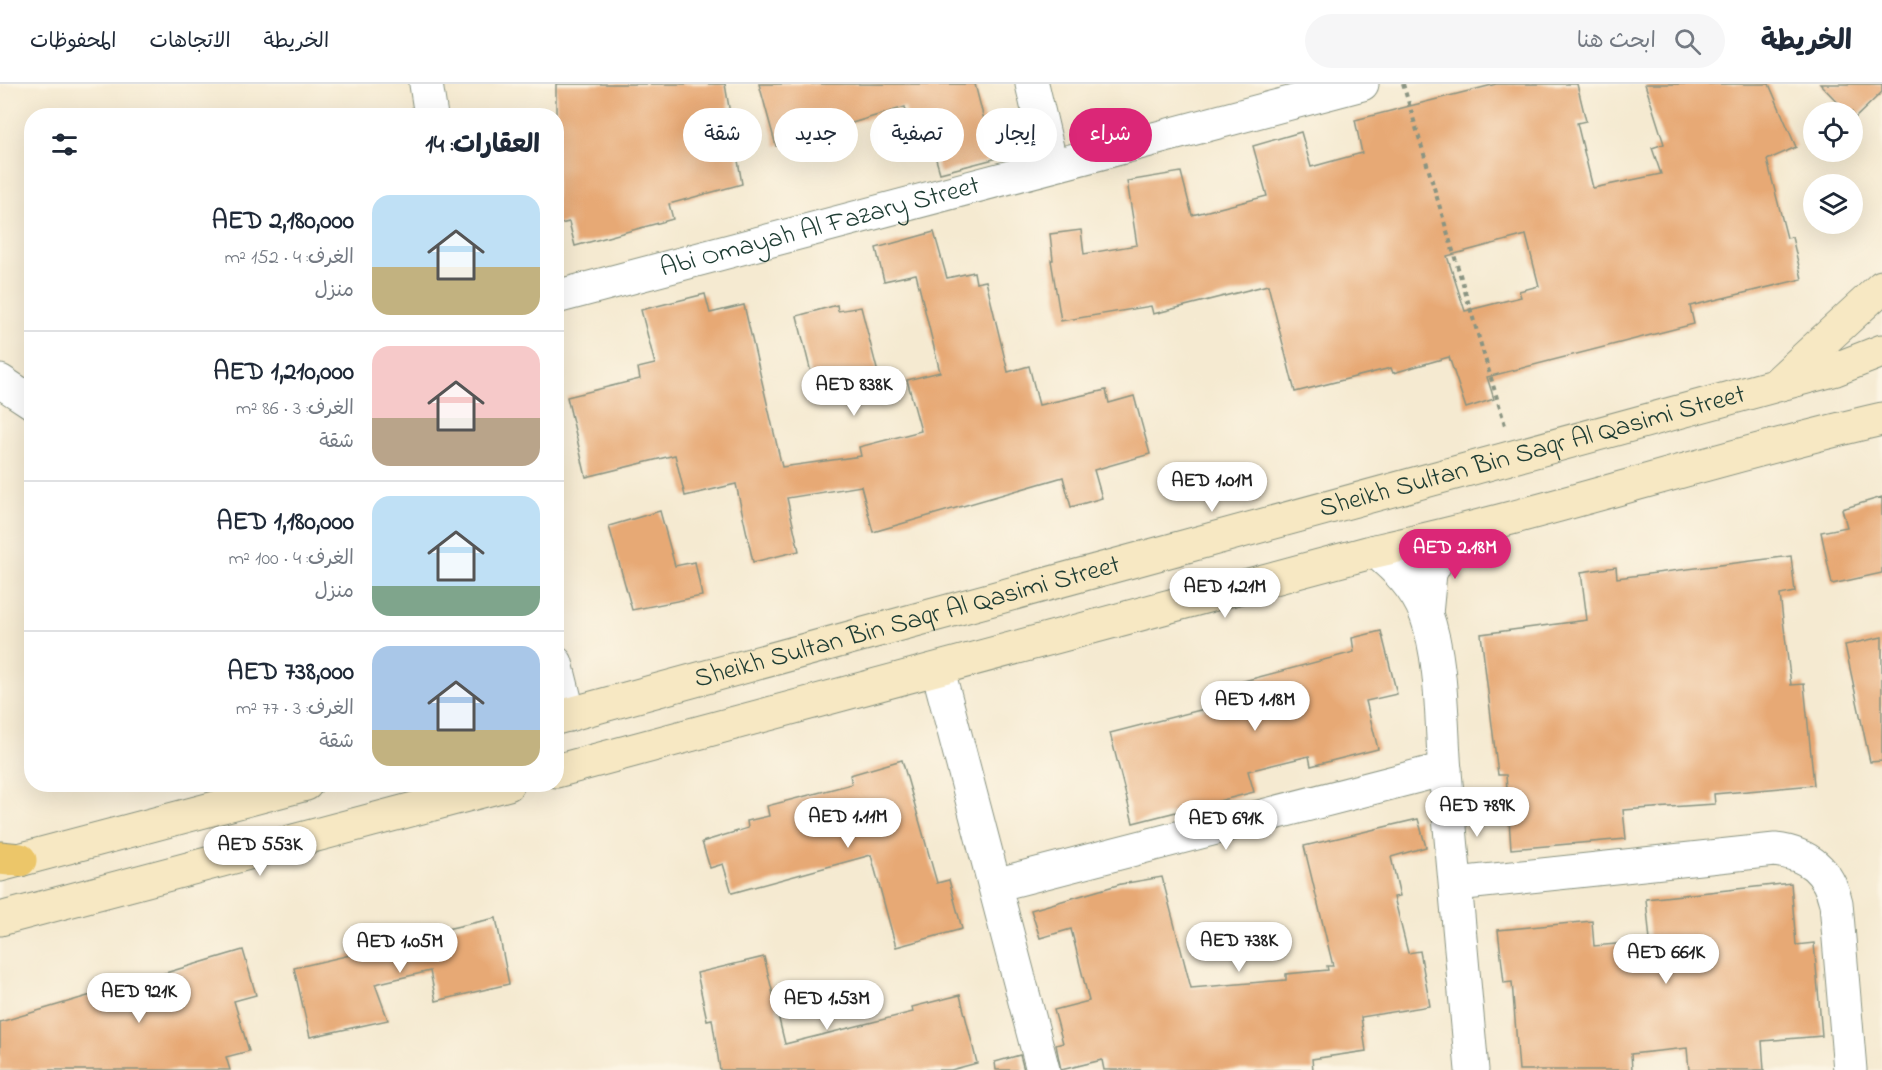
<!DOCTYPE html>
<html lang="ar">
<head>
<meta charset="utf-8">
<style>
  body { margin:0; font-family:"Indie Flower","Playpen Sans Arabic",sans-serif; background:#f6f6f7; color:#1f2937; direction:rtl; height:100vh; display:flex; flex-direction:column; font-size:22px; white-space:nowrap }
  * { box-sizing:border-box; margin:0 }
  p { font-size:20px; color:#747a83 }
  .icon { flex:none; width:33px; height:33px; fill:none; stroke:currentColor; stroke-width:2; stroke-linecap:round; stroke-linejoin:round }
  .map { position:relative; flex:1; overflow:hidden; direction:ltr }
  .panel { position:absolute; left:24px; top:24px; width:540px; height:684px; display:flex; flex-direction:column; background:#fff; border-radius:24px; box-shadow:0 6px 24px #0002; direction:rtl }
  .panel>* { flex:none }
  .banner { position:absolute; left:582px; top:24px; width:570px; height:54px; direction:rtl; display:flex; gap:12px }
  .controls { position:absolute; left:1803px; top:18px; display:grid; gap:12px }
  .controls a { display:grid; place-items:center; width:60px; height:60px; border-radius:50%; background:#fff; box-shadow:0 6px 24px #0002; font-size:30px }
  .price { position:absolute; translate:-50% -51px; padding:0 14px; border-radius:21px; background:#fff; color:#222; font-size:20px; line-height:39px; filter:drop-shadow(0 2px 3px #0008) }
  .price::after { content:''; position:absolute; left:50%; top:36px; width:18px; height:14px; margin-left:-9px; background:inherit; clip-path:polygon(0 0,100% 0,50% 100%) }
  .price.on { background:#db2777; color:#fff }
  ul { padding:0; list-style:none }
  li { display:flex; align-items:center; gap:18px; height:150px; padding:0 24px }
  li+li { border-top:2px solid #e0e1e3 }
  li span { display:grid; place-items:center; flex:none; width:168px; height:120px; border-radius:18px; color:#555 }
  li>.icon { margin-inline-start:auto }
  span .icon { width:72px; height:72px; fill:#fffc; stroke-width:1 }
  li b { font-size:26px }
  h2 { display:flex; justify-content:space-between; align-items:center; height:72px; padding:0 24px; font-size:26px }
  .chip { padding:0 21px; border-radius:27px; background:#fff; box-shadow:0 6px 24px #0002; font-size:21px; line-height:54px }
  .chip.on { background:#db2777; color:#fff }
  header { display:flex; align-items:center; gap:36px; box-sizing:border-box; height:84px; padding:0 30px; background:#fff; border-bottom:2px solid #e0e1e3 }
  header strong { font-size:28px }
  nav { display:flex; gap:33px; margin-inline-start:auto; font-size:21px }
  .search { width:420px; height:54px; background:#f6f6f7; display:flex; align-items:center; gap:15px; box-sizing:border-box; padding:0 21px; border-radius:33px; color:#747a83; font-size:22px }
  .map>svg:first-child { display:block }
  .building { fill:#e7a975; fill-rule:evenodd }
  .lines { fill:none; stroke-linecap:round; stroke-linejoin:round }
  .minor-casing { stroke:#8a9482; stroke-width:35 }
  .secondary-casing { stroke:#8a9482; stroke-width:35 }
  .primary-casing { stroke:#8a9482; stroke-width:35 }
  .path { stroke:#8a9482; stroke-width:4; stroke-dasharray:4.5 4.5; stroke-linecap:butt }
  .minor { stroke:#fff; stroke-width:33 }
  .secondary { stroke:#f7e8c3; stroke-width:33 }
  .primary { stroke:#ecc669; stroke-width:33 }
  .labels { text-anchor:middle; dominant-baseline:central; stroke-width:4.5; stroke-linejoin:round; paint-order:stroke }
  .street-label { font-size:27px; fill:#1f3d34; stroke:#fcf5e5 }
</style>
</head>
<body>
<header>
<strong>الخريطة</strong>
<div class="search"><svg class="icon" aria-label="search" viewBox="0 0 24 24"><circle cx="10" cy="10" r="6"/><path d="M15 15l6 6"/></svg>ابحث هنا</div>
<nav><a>الخريطة</a><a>الاتجاهات</a><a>المحفوظات</a></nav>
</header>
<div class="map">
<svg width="1882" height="986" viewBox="0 0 1882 986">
  <rect width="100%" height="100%" fill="#fcf5e5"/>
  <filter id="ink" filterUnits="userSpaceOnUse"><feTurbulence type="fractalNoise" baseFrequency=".0167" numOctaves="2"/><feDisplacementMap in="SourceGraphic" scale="12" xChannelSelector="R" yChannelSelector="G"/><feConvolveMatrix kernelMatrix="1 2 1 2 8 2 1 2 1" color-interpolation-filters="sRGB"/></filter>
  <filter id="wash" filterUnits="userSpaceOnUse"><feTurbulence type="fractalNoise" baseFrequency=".008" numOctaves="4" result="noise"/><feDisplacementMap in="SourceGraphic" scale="24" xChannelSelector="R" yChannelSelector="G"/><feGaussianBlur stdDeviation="1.35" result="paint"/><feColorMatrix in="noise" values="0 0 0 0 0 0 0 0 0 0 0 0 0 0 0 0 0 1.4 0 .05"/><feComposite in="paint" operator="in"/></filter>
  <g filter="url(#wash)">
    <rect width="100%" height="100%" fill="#f5ead1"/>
    <g id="blocks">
      <path class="building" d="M556 0H725L742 100 669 120 673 135 575 162 569 138 556 141Z
        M759 0H975L994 75 940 89 933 65 914 69 905 23 776 62Z
        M1496 0H1577L1586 37 1577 39 1593 104 1661 90 1652 64 1664 60 1645 0H1769L1796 63 1767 76 1787 154 1792 153 1802 195 1690 222 1694 240 1487 293 1494 315 1466 324 1449 273 1393 289 1391 284 1295 308 1268 201 1153 230 1151 222 1061 237 1051 176H1053L1050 150 1081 146 1084 170 1137 161 1127 97 1181 88 1192 131 1267 112 1253 62 1301 48 1311 83 1362 69 1355 36ZM1526 151 1539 202 1519 207 1521 213 1465 227 1447 172Z
        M1820 0H1882V8L1854 35 1852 28H1847Z
        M934 148 947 194 974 188 976 199 986 197 1008 288 1029 282 1039 321 1106 306 1109 319 1134 312 1150 370 1094 386 1102 414 1071 423 1063 393 873 448 861 402 787 414 799 467 753 478 736 400 685 412 675 371 586 393 567 313 640 295 638 284 655 280 641 226 705 210 710 229 744 221 782 383 861 372 859 363 921 347 907 296 940 288 916 190 884 197 876 164Z
        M837 221 838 227 861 223 879 293 816 309 797 232Z
        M1882 413V489L1832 500 1821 448 1847 443 1842 425Z
        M660 427 675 482 695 478 702 512 632 526 609 442Z
        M1791 472 1795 508 1780 511 1791 601 1804 600 1814 701 1714 710 1715 720 1623 726 1626 755 1511 765 1506 691H1498L1481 550 1587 536 1581 488 1616 483 1617 494Z
        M1381 547 1397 610 1366 617 1378 665 1311 682 1309 672 1248 687 1254 708 1133 739 1110 649 1220 621 1217 604 1354 568 1352 554Z
        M1882 553V677L1870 678 1845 561Z
        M902 676 937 799 949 796 962 845 896 863 871 771 732 809 723 780 710 784 702 758 748 744 747 737 769 732 767 722 852 700 850 691Z
        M1418 735 1426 763 1391 773 1400 812 1394 813 1408 869 1420 867 1430 922 1361 933 1366 967 1312 975 1313 986H1104L1102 976 1061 986 1056 961 1063 959 1054 926 1089 917 1071 845 1040 854 1031 826 1121 800 1162 793 1191 904 1286 896V890L1328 886 1327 882H1333L1304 762Z
        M1791 799 1796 861 1814 859 1822 952 1762 957 1764 986H1689L1687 964 1631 970 1632 986H1519L1512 898 1504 899 1498 846 1592 837 1594 862 1650 857 1646 815Z
        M496 834 509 900 436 917 430 887 375 900 388 936 310 953 294 884 363 868 361 864Z
        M243 866 256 911 234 917 249 967 226 973 230 986H0V938Z
        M764 873 785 960 913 928 912 923 960 911 977 979 951 986H720L712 935 707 936 697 889Z
        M1020 971 1024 986H996L995 978Z"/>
    </g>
  </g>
  <g filter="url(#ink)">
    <use href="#blocks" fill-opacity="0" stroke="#8a9482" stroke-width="1.5"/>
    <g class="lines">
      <g class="minor-casing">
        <g id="minor">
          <path d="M426 0 431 32"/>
          <path d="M1032 0 1051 81"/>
          <path id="s1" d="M556 213 1362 0"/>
          <path d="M0 297 32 318"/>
          <path d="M1375 467C1397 485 1416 504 1426 530 1443 577 1441 638 1445 688 1454 787 1463 886 1472 986"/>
          <path d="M1426 530 1430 489 1450 451"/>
          <path d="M556 579 569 631"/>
          <path d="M938 586 1043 986"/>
          <path d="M1456 800 1775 766C1809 770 1828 786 1836 819L1850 986"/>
          <path d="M995 801 1445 685"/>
        </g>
      </g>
      <g class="secondary-casing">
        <g id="secondary">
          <path d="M1780 297 1882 203"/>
          <path id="s2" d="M556 634 1836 285 1882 267"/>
          <path d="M556 687 1375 467C1546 430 1712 374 1882 335"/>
          <path d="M0 781 306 700"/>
          <path d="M0 835 508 700"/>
        </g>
      </g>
      <g class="primary-casing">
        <path id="primary" d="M0 774 20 776"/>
      </g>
      <path class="path" d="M1403 0 1505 341"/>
      <use href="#minor" class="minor"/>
      <use href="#secondary" class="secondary"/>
      <use href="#primary" class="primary"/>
    </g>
  </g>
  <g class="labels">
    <g class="street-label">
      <text stroke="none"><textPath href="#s1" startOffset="273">Abi Omayah Al Fazary Street</textPath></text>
      <text stroke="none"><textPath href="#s2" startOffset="1012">Sheikh Sultan Bin Saqr Al Qasimi Street</textPath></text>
      <text stroke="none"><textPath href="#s2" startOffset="364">Sheikh Sultan Bin Saqr Al Qasimi Street</textPath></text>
    </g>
  </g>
</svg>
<div class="controls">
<a><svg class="icon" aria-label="locate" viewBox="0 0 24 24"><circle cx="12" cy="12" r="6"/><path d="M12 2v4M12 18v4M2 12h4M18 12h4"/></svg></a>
<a><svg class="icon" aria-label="layers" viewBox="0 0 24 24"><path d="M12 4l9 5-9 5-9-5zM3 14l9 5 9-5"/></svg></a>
</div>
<b class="price" style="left:854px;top:333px">AED 838K</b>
<b class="price" style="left:1212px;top:429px">AED 1.01M</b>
<b class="price on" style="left:1455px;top:496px">AED 2.18M</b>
<b class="price" style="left:1225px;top:535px">AED 1.21M</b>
<b class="price" style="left:1255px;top:648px">AED 1.18M</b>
<b class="price" style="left:1477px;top:754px">AED 789K</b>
<b class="price" style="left:848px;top:765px">AED 1.11M</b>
<b class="price" style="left:1226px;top:767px">AED 691K</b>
<b class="price" style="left:260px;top:793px">AED 553K</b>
<b class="price" style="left:1239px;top:889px">AED 738K</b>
<b class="price" style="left:400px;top:890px">AED 1.05M</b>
<b class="price" style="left:1666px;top:901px">AED 661K</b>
<b class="price" style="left:139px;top:940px">AED 921K</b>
<b class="price" style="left:827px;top:947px">AED 1.53M</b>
<div class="banner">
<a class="chip on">شراء</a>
<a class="chip">إيجار</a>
<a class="chip">تصفية</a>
<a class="chip">جديد</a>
<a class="chip">شقة</a>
</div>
<section class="panel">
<h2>العقارات: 14<svg class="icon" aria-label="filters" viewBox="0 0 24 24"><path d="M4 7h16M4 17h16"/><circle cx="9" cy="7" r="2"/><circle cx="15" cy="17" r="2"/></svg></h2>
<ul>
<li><span style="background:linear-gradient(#bfe0f5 60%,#c2b280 0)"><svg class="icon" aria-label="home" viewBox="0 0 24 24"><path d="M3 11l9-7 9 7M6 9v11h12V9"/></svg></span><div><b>AED 2,180,000</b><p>الغرف: 4 · 152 m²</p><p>منزل</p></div></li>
<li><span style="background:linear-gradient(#f6c9c9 60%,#b9a48a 0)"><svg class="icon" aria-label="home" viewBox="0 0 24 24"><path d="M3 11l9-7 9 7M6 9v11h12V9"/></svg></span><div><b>AED 1,210,000</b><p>الغرف: 3 · 86 m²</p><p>شقة</p></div></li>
<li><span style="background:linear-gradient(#bfe0f5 75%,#7fa58c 0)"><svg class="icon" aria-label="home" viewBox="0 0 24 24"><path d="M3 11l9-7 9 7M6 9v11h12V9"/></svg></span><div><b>AED 1,180,000</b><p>الغرف: 4 · 100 m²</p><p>منزل</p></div></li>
<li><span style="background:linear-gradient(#a9c7e8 70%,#c2b280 0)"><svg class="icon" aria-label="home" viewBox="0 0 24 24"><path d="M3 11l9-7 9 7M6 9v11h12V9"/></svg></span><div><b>AED 738,000</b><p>الغرف: 3 · 77 m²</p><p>شقة</p></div></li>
</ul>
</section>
</div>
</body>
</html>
